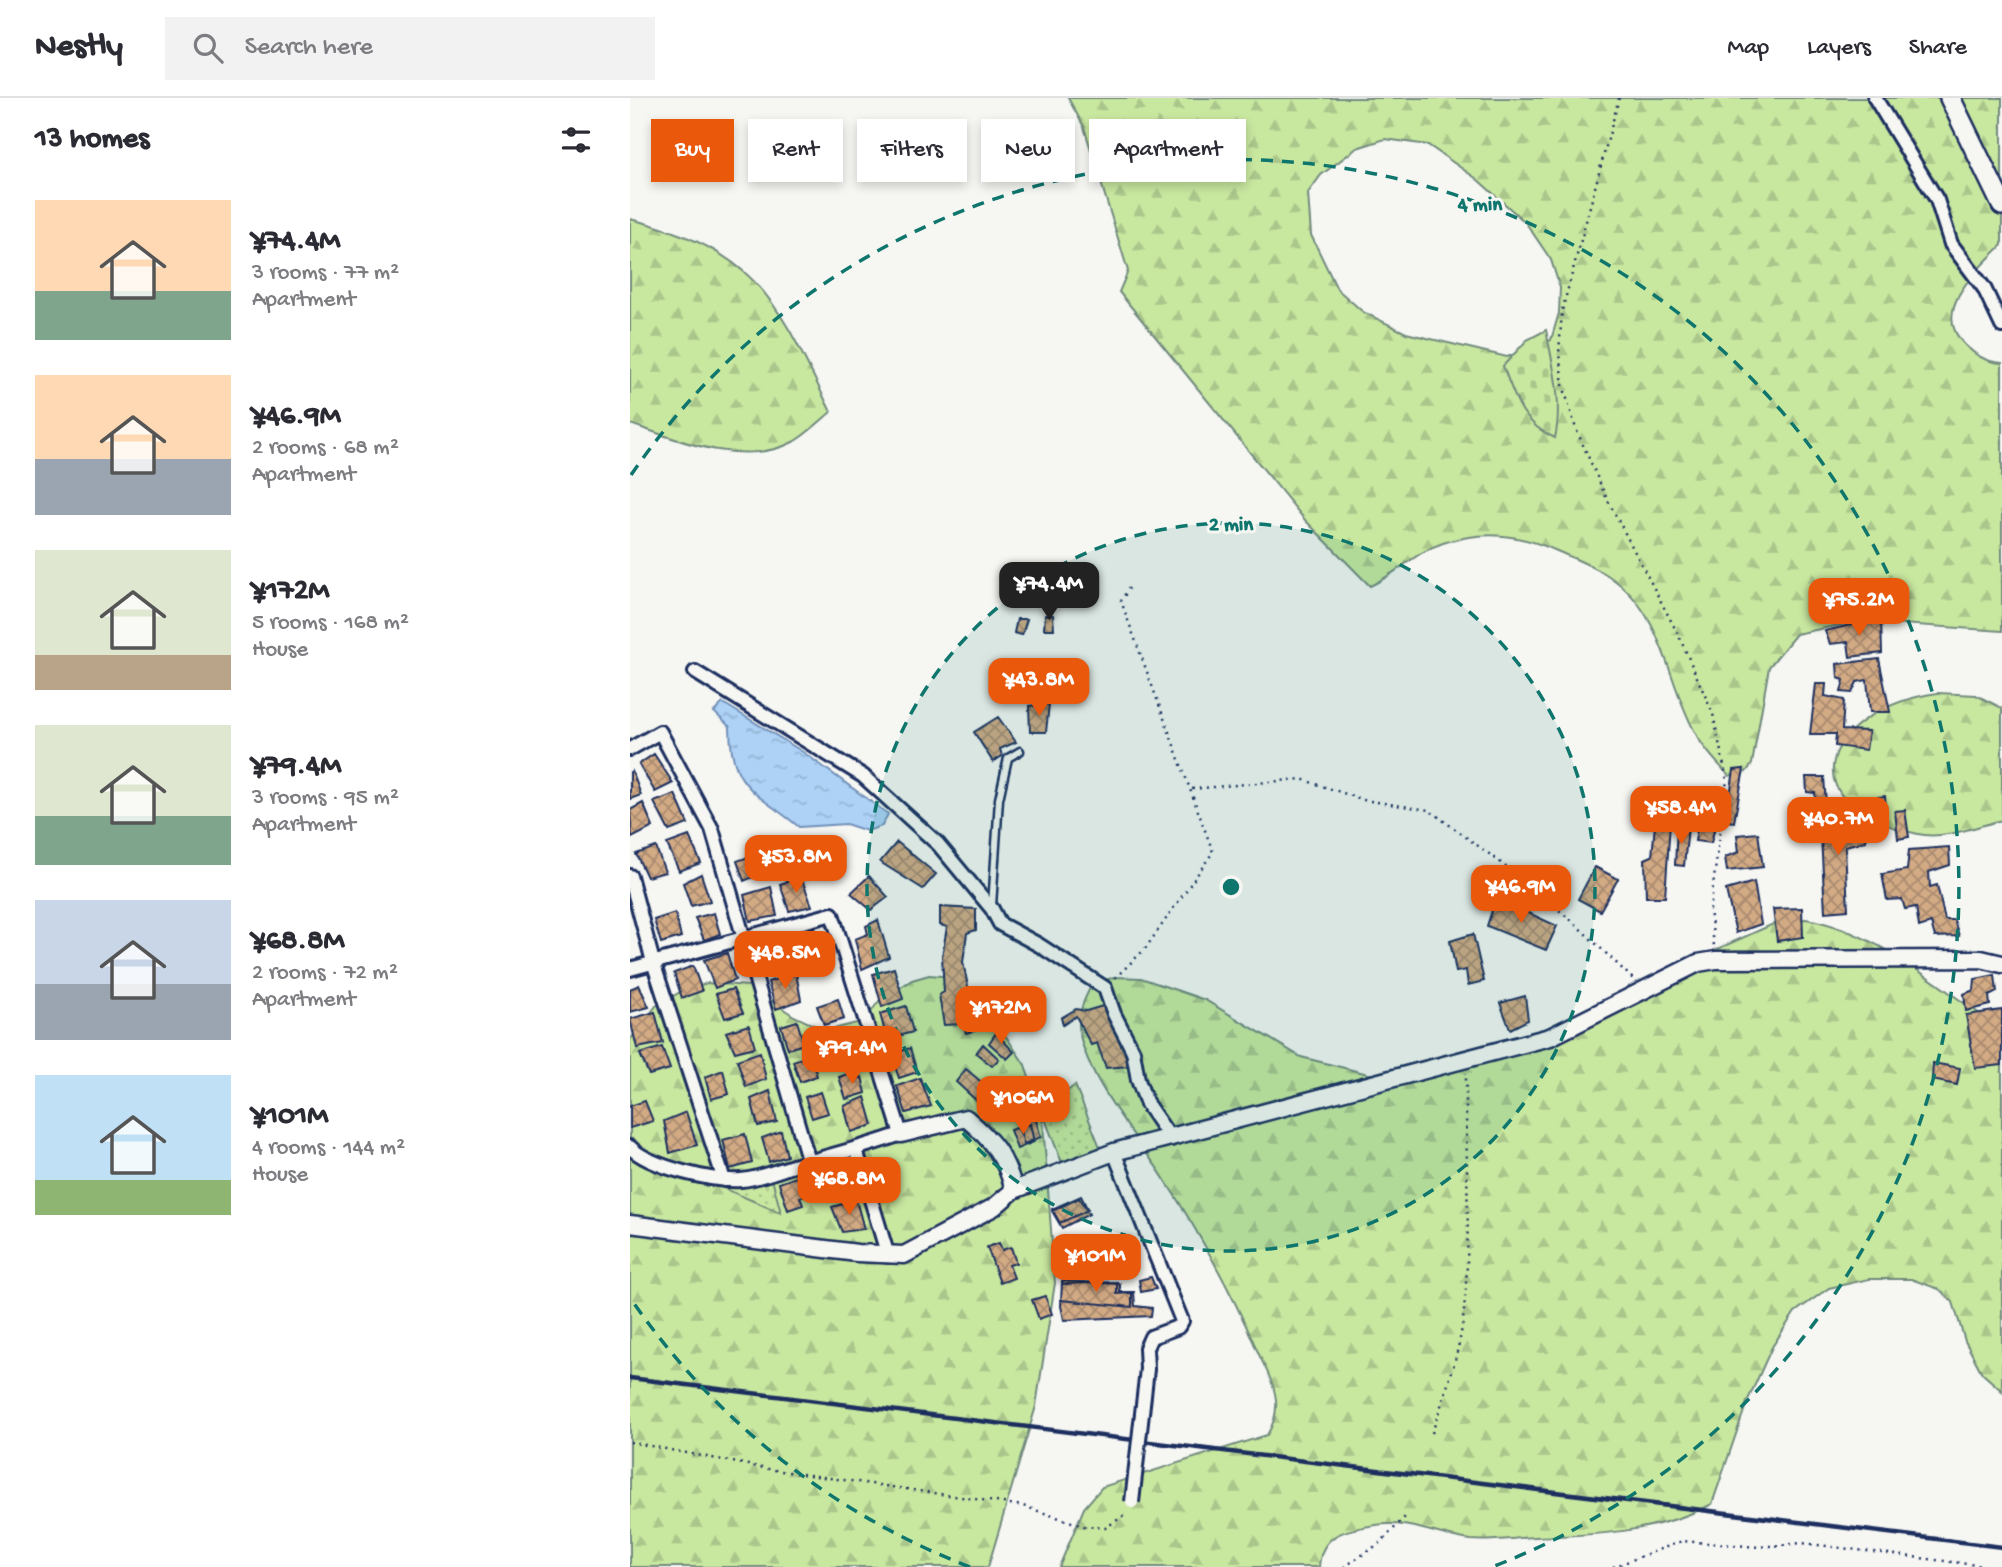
<!DOCTYPE html>
<html lang="en">
<head>
<meta charset="utf-8">
<style>
  body { margin:0; font-family:"Gochi Hand",sans-serif; background:#f2f2f3; color:#2b2b33; height:100vh; display:flex; flex-direction:column; font-size:26px; white-space:nowrap }
  * { box-sizing:border-box; margin:0 }
  p { font-size:23px; color:#7c7c81 }
  .icon { flex:none; width:38px; height:38px; fill:none; stroke:currentColor; stroke-width:2; stroke-linecap:round; stroke-linejoin:round }
  .map { position:relative; flex:1; overflow:hidden }
  .details { display:flex; flex-direction:column; background:#fff; width:630px }
  .details>* { flex:none }
  .hud { position:absolute; left:21px; top:21px; width:665px; height:63px; display:flex; gap:14px }
  .price { position:absolute; translate:-50% -60px; padding:0 16px; border-radius:14px; background:#ea580c; color:#fff; font-size:23px; line-height:46px; filter:drop-shadow(0 2px 4px #0008) }
  .price::after { content:''; position:absolute; left:50%; top:42px; width:21px; height:16px; margin-left:-10px; background:inherit; clip-path:polygon(0 0,100% 0,50% 100%) }
  .price.active { background:#222; color:#fff }
  ul { padding:0; list-style:none }
  li { display:flex; align-items:center; gap:21px; height:175px; padding:0 35px }
  li span { display:grid; place-items:center; flex:none; width:196px; height:140px; border-radius:0px; color:#555 }
  li>.icon { margin-inline-start:auto }
  span .icon { width:84px; height:84px; fill:#fffc; stroke-width:1 }
  li b { font-size:30px }
  h2 { display:flex; justify-content:space-between; align-items:center; height:84px; padding:0 35px; font-size:30px }
  .chip { padding:0 24px; border-radius:0px; background:#fff; box-shadow:0 4px 10px #0003; font-size:24px; line-height:63px }
  .chip.active { background:#ea580c; color:#fff }
  header { display:flex; align-items:center; gap:42px; box-sizing:border-box; height:98px; padding:0 35px; background:#fff; border-bottom:2px solid #e1e1e2 }
  header strong { font-size:33px }
  nav { display:flex; gap:38px; margin-inline-start:auto; font-size:24px }
  .search { width:490px; height:63px; background:#f2f2f3; display:flex; align-items:center; gap:18px; box-sizing:border-box; padding:0 24px; border-radius:0px; color:#7c7c81; font-size:26px }
  main { display:flex; flex:1; min-height:0 }
  .map>svg:first-child { display:block }
  .forest { fill:url(#forest-firs); stroke:#728b7e; stroke-width:2; fill-rule:evenodd }
  .cemetery { fill:url(#cemetery-stones); stroke:#728b7e; stroke-width:2 }
  .park { fill:url(#park-dots); stroke:#728b7e; stroke-width:2 }
  .water { fill:url(#water-ripples); stroke:#7391b9; stroke-width:2 }
  .building { fill:url(#building-cross-hatch); stroke:#1b2f5e; stroke-width:2 }
  .lines { fill:none; stroke-linecap:round; stroke-linejoin:round }
  .service-casing { stroke:#1b2f5e; stroke-width:11 }
  .minor-casing { stroke:#1b2f5e; stroke-width:18 }
  .tertiary-casing { stroke:#1b2f5e; stroke-width:21 }
  .primary-casing { stroke:#1b2f5e; stroke-width:24 }
  .path { stroke:#1b2f5e; stroke-width:2.5; stroke-dasharray:2 5; stroke-linecap:butt }
  .service { stroke:#f6f6f2; stroke-width:6 }
  .minor { stroke:#f6f6f2; stroke-width:12 }
  .tertiary { stroke:#f6f6f2; stroke-width:16 }
  .primary { stroke:#f6f6f2; stroke-width:19 }
  .rail { stroke:#1b2f5e; stroke-width:4.5 }
  .minor-bridge-casing { stroke:#1b2f5e; stroke-width:18; stroke-linecap:butt }
  .minor-bridge { stroke:#f6f6f2; stroke-width:12 }
  .ring { fill:none; stroke:#0f766e; stroke-width:3.5; stroke-dasharray:12 9 }
  .centre { fill:#0f766e; stroke:#f6f6f2; stroke-width:3.5 }
  .ring-label { font-size:21px; text-anchor:middle; font-weight:bold; fill:#0f766e; stroke:#f6f6f2; stroke-width:6; stroke-linejoin:round; paint-order:stroke }
</style>
</head>
<body>
<header>
<strong>Nestly</strong>
<div class="search"><svg class="icon" aria-label="search" viewBox="0 0 24 24"><circle cx="10" cy="10" r="6"/><path d="M15 15l6 6"/></svg>Search here</div>
<nav><a>Map</a><a>Layers</a><a>Share</a></nav>
</header>
<main>
<section class="details">
<h2>13 homes<svg class="icon" aria-label="filters" viewBox="0 0 24 24"><path d="M4 7h16M4 17h16"/><circle cx="9" cy="7" r="2"/><circle cx="15" cy="17" r="2"/></svg></h2>
<ul>
<li><span style="background:linear-gradient(#ffd9b3 65%,#7fa58c 0)"><svg class="icon" aria-label="home" viewBox="0 0 24 24"><path d="M3 11l9-7 9 7M6 9v11h12V9"/></svg></span><div><b>¥74.4M</b><p>3 rooms · 77 m²</p><p>Apartment</p></div></li>
<li><span style="background:linear-gradient(#ffd9b3 60%,#9aa5b1 0)"><svg class="icon" aria-label="home" viewBox="0 0 24 24"><path d="M3 11l9-7 9 7M6 9v11h12V9"/></svg></span><div><b>¥46.9M</b><p>2 rooms · 68 m²</p><p>Apartment</p></div></li>
<li><span style="background:linear-gradient(#dfe7d0 75%,#b9a48a 0)"><svg class="icon" aria-label="home" viewBox="0 0 24 24"><path d="M3 11l9-7 9 7M6 9v11h12V9"/></svg></span><div><b>¥172M</b><p>5 rooms · 168 m²</p><p>House</p></div></li>
<li><span style="background:linear-gradient(#dfe7d0 65%,#7fa58c 0)"><svg class="icon" aria-label="home" viewBox="0 0 24 24"><path d="M3 11l9-7 9 7M6 9v11h12V9"/></svg></span><div><b>¥79.4M</b><p>3 rooms · 95 m²</p><p>Apartment</p></div></li>
<li><span style="background:linear-gradient(#c9d6e8 60%,#9aa5b1 0)"><svg class="icon" aria-label="home" viewBox="0 0 24 24"><path d="M3 11l9-7 9 7M6 9v11h12V9"/></svg></span><div><b>¥68.8M</b><p>2 rooms · 72 m²</p><p>Apartment</p></div></li>
<li><span style="background:linear-gradient(#bfe0f5 75%,#8fb573 0)"><svg class="icon" aria-label="home" viewBox="0 0 24 24"><path d="M3 11l9-7 9 7M6 9v11h12V9"/></svg></span><div><b>¥101M</b><p>4 rooms · 144 m²</p><p>House</p></div></li>
</ul>
</section>
<div class="map">
<svg width="1372" height="1469" viewBox="0 0 1372 1469">
  <defs>
    <pattern id="forest-firs" width="22" height="20" patternUnits="userSpaceOnUse" patternTransform="scale(1.75)"><rect width="22" height="20" fill="#c8e79f"/><path d="M5 1l3.5 6h-7zM16 11l3.5 6h-7z" fill="#abc68b"/></pattern>
    <pattern id="cemetery-stones" width="16" height="16" patternUnits="userSpaceOnUse" patternTransform="scale(1.75)"><rect width="16" height="16" fill="#c8e79f"/><path d="M2 7V4a2 2 0 0 1 4 0v3zM10 15v-3a2 2 0 0 1 4 0v3z" fill="#abc68b"/></pattern>
    <pattern id="park-dots" width="8" height="8" patternUnits="userSpaceOnUse" patternTransform="scale(1.75)"><rect width="8" height="8" fill="#c8e79f"/><path d="M2 2h.1M6 6h.1" fill="none" stroke="#abc68b" stroke-width="1.8" stroke-linecap="round"/></pattern>
    <pattern id="water-ripples" width="26" height="14" patternUnits="userSpaceOnUse" patternTransform="scale(1.75)"><rect width="26" height="14" fill="#add2f6"/><path d="M2 4q2-2 4 0t4 0M15 11q2-2 4 0t4 0" fill="none" stroke="#94b5d5"/></pattern>
    <pattern id="building-cross-hatch" width="8" height="8" patternUnits="userSpaceOnUse" patternTransform="scale(1.75)"><rect width="8" height="8" fill="#d2aa84"/><path d="M0 0l8 8M0 8l8-8" fill="none" stroke="#aa8b6f"/></pattern>
  </defs>
  <rect width="100%" height="100%" fill="#f6f6f2"/>
  <filter id="ink" filterUnits="userSpaceOnUse"><feTurbulence type="fractalNoise" baseFrequency=".0143" numOctaves="2"/><feDisplacementMap in="SourceGraphic" scale="14" xChannelSelector="R" yChannelSelector="G"/><feConvolveMatrix kernelMatrix="1 2 1 2 8 2 1 2 1" color-interpolation-filters="sRGB"/></filter>
  <g filter="url(#ink)">
    <path class="forest" d="M438 0H1372V147C1348 171 1300 212 1334 246 1345 257 1356 264 1372 265V533L1229 523 1166 536 1139 569 1122 666 1116 674 1099 678C1087 664 1074 652 1066 636 1036 583 1035 516 980 479 964 468 945 461 927 453 888 436 855 432 813 445 785 454 767 476 740 488L675 422 489 194 498 173 454 29ZM755 41 798 47 847 81 896 125 921 162 930 190 929 215 921 242 877 259 776 235 733 214 707 191 681 137 678 95 691 77 727 50Z
      M0 121C129 153 147 204 201 314 189 324 176 337 163 344 113 370 49 342 0 326Z
      M1308 595 1346 597 1372 610V722C1348 728 1313 742 1288 736 1149 706 1198 610 1308 595Z
      M1176 821C1242 832 1298 881 1353 918L1372 923V1293L1352 1275 1335 1243 1323 1204 1309 1191 1281 1181H1239L1199 1190 1165 1214 1142 1249 1117 1304 1082 1406C1026 1435 966 1437 905 1439 884 1440 861 1444 841 1442 809 1438 778 1422 746 1427 716 1432 691 1435 689 1469H429L454 1410 472 1389 637 1337C644 1326 647 1315 646 1302 644 1284 634 1268 627 1252 599 1188 565 1127 527 1070 503 1035 449 968 449 926 449 911 456 898 462 886L485 879 511 880 575 902 671 959 742 977 788 979 862 957 998 891 1150 823Z
      M299 877 323 879 357 910 395 967 413 1025 425 1185 406 1308 358 1469H0V942L26 908 52 893 77 885 119 888 164 918 196 933 234 923 249 903 282 882Z"/>
    <path class="cemetery" d="M916 232C923 268 933 304 925 340 892 326 885 300 873 268L897 242Z"/>
    <path class="park" d="M445 987 472 1054 432 1065 412 1013Z
      M142 1081 151 1115 93 1090Z"/>
    <path class="water" d="M93 605 173 654 258 716 252 728 237 733 216 726 169 729C127 694 100 691 100 629L84 614Z"/>
    <path class="building" d="M415 517H423L424 531H414Z
      M1251 520 1252 555 1220 559 1218 544 1200 546 1195 533Z
      M387 521H397L392 537 384 535Z
      M1249 561 1260 614H1240L1237 582 1227 584 1222 595 1211 594 1214 582 1208 580 1207 566Z
      M385 579 389 598 378 599 375 582Z
      M1186 586H1196L1195 598 1214 602 1212 632 1239 633 1236 652 1205 648 1206 636H1180Z
      M419 606 416 634H400L399 608Z
      M368 619 386 644 370 651 372 658 363 664 344 634Z
      M24 656 43 685 25 694 9 666Z
      M1114 671 1104 724 1096 723 1104 672Z
      M2 673 11 697 0 701V674Z
      M1176 679H1194L1196 706 1186 707 1185 695 1177 694Z
      M45 696 58 726 39 733 24 704Z
      M1255 698 1256 712 1241 713 1239 700Z
      M13 705 23 729 2 740 0 712Z
      M1275 712 1279 739 1268 741 1265 713Z
      M1190 719H1234L1236 743 1215 748 1218 812 1195 814Z
      M1069 721 1086 724 1081 745 1065 743Z
      M1040 725 1035 799H1016L1015 761 1022 758 1025 727Z
      M1047 729H1058L1054 768 1045 767Z
      M1128 735 1133 769 1097 773 1095 759 1109 754 1107 737Z
      M59 738 71 765 49 773 37 746Z
      M267 744 306 776 293 791 250 764Z
      M26 749 35 774 17 779 6 756Z
      M1319 749 1320 767 1299 774 1300 789 1307 787 1315 822H1324L1329 838 1305 839 1301 825 1289 829 1286 809 1275 811 1272 801 1257 802 1252 776 1277 772 1279 752Z
      M121 758 126 778 114 783 107 763Z
      M965 769 988 781 970 813 948 801Z
      M71 776 80 803 61 808 53 785Z
      M239 778 258 799 241 812 221 795Z
      M171 779 182 808 159 813 150 786Z
      M1124 784 1131 826 1106 835 1096 792Z
      M141 789 147 818 120 823 114 797Z
      M866 800 927 828 916 852 857 828Z
      M310 809 346 811V832L337 835 333 864 347 932 336 935 333 926 314 927 309 897 314 894 312 858 317 829 310 827Z
      M1172 810 1173 839 1147 843 1143 811Z
      M45 815 51 839 31 845 24 822Z
      M84 815 90 836 74 842 65 820Z
      M248 822 259 859 232 871 225 841 238 836 236 828Z
      M184 828 194 857 173 861 163 836Z
      M843 836 854 883 838 887 836 872 826 874 820 843Z
      M149 842 158 863 139 871 132 848Z
      M97 855 105 882 85 890 74 862Z
      M63 868 72 893 52 900 44 875Z
      M264 870 273 901 252 909 243 876Z
      M166 875 171 902 146 911 138 884Z
      M1365 877 1367 894 1359 898 1360 907 1336 913 1334 896 1344 892 1345 881Z
      M9 887 19 909 0 914V891Z
      M103 891 113 915 95 920 86 896Z
      M895 898 898 922 880 931 870 905Z
      M208 901 214 921 194 927 187 908Z
      M276 908 283 934 257 941 250 916Z
      M473 908 487 931 499 968 476 970 467 945 461 947 446 918 433 927 431 920 446 911 456 913Z
      M1372 912V967L1345 970 1336 917Z
      M25 914 33 945 7 950 0 921Z
      M167 923 174 946 158 951 151 928Z
      M119 927 125 949 105 954 96 934Z
      M366 935 384 954 377 961 359 945Z
      M217 939 224 958 203 963 198 945Z
      M353 946 369 961 362 968 346 955Z
      M32 949 40 971 19 977 10 956Z
      M280 950 287 974 269 980 261 957Z
      M130 954 136 981 116 989 107 962Z
      M180 957 187 978 170 984 163 963Z
      M1303 965 1330 970 1327 987 1302 982Z
      M336 971 361 992 349 1005 326 984Z
      M93 972 99 996 81 1001 75 979Z
      M224 974 226 981 232 979 236 995 216 1001 209 979Z
      M290 980 301 1008 276 1015 267 988Z
      M140 993 147 1024 128 1028 121 1001Z
      M191 994 198 1015 182 1020 175 999Z
      M235 999 243 1027 221 1034 214 1008Z
      M15 1003 23 1023 0 1030V1008Z
      M56 1014 67 1047 40 1055 34 1023Z
      M405 1019 411 1039 394 1046 388 1027Z
      M400 1026 404 1044 387 1051 380 1032Z
      M151 1033 157 1058 139 1064 132 1040Z
      M115 1036 122 1065 100 1071 93 1042Z
      M208 1064 221 1095 199 1102 187 1072Z
      M177 1075 181 1095 170 1099 173 1107 158 1112 149 1085Z
      M451 1098 458 1112 430 1125 422 1111Z
      M449 1100 459 1116 432 1130 422 1113Z
      M226 1102 234 1131 212 1134 202 1109Z
      M369 1145 372 1152 381 1149 386 1165 379 1167 384 1180 370 1185 357 1149Z
      M521 1179 526 1191 511 1194 509 1182Z
      M432 1183 490 1186V1194H504L505 1208 522 1210 521 1218 434 1222 431 1208Z
      M487 1184V1196L502 1195V1209L431 1202 432 1186Z
      M415 1198 422 1216 409 1221 402 1202Z"/>
    <g class="lines">
      <g class="service-casing">
        <path id="service" d="M362 808 369 701 378 660 390 653"/>
      </g>
      <g class="minor-casing">
        <path id="minor" d="M1245 0 1307 102 1321 146 1354 190 1372 228
          M65 574 233 678 308 746 362 811 370 826 409 847 475 890 484 916 503 953 508 982 517 1006 541 1041
          M0 651 30 634 82 731 179 1064
          M0 778 23 864 94 1082
          M0 871 202 816 271 1036C235 1049 199 1058 163 1068 146 1073 128 1081 111 1082 84 1084 19 1069 0 1049
          M226 1052 258 1158
          M484 1054 552 1223 548 1229 521 1239 516 1250 517 1271"/>
      </g>
      <g class="tertiary-casing">
        <path id="tertiary" d="M271 1036 336 1020C362 1042 376 1059 384 1092
          M0 1126 227 1155 274 1157 364 1109 384 1092 484 1054 920 939 1068 865 1086 862 1351 861 1372 866"/>
      </g>
      <g class="primary-casing">
        <path id="primary" d="M1320 0 1372 107"/>
      </g>
      <path class="path" d="M989 0 932 213 929 255 933 287 946 331 976 399 1049 538 1083 616 1097 682 1080 811 1084 848
        M562 691 671 681 734 702 799 712 866 761 941 822 1003 881
        M485 880 515 851 583 754 491 503 499 490
        M802 1335C814 1298 828 1261 833 1222 842 1140 835 1058 836 975
        M0 1344 144 1372 393 1408 454 1428 475 1430 495 1417
        M714 1469 750 1445 775 1419
        M983 1469 1052 1443 1129 1449 1172 1445 1362 1469"/>
      <use href="#service" class="service"/>
      <use href="#minor" class="minor"/>
      <use href="#tertiary" class="tertiary"/>
      <use href="#primary" class="primary"/>
      <path class="rail" d="M0 1280 1372 1449"/>
      <g class="minor-bridge-casing">
        <path id="minor-bridge" d="M502 1404 517 1271"/>
      </g>
      <use href="#minor-bridge" class="minor-bridge"/>
    </g>
  </g>
  <circle cx="601" cy="789" r="364" fill="#0f766e" fill-opacity=".12"/>
  <g class="ring">
    <circle cx="601" cy="789" r="364"/>
    <path d="M340 1469A728 728 0 0 1 1 1201M1 377A728 728 0 1 1 862 1469"/>
  </g>
  <circle cx="601" cy="789" r="10" class="centre"/>
  <g class="ring-label">
    <text x="850" y="112">4 min</text>
    <text x="601" y="432">2 min</text>
  </g>
</svg>
<b class="price active" style="left:419px;top:524px">¥74.4M</b>
<b class="price" style="left:1229px;top:540px">¥75.2M</b>
<b class="price" style="left:409px;top:620px">¥43.8M</b>
<b class="price" style="left:1051px;top:748px">¥58.4M</b>
<b class="price" style="left:1208px;top:759px">¥40.7M</b>
<b class="price" style="left:166px;top:797px">¥53.8M</b>
<b class="price" style="left:891px;top:827px">¥46.9M</b>
<b class="price" style="left:155px;top:893px">¥48.5M</b>
<b class="price" style="left:371px;top:948px">¥172M</b>
<b class="price" style="left:222px;top:988px">¥79.4M</b>
<b class="price" style="left:393px;top:1038px">¥106M</b>
<b class="price" style="left:219px;top:1119px">¥68.8M</b>
<b class="price" style="left:466px;top:1196px">¥101M</b>
<div class="hud">
<a class="chip active">Buy</a>
<a class="chip">Rent</a>
<a class="chip">Filters</a>
<a class="chip">New</a>
<a class="chip">Apartment</a>
</div>
</div>
</main>
</body>
</html>
